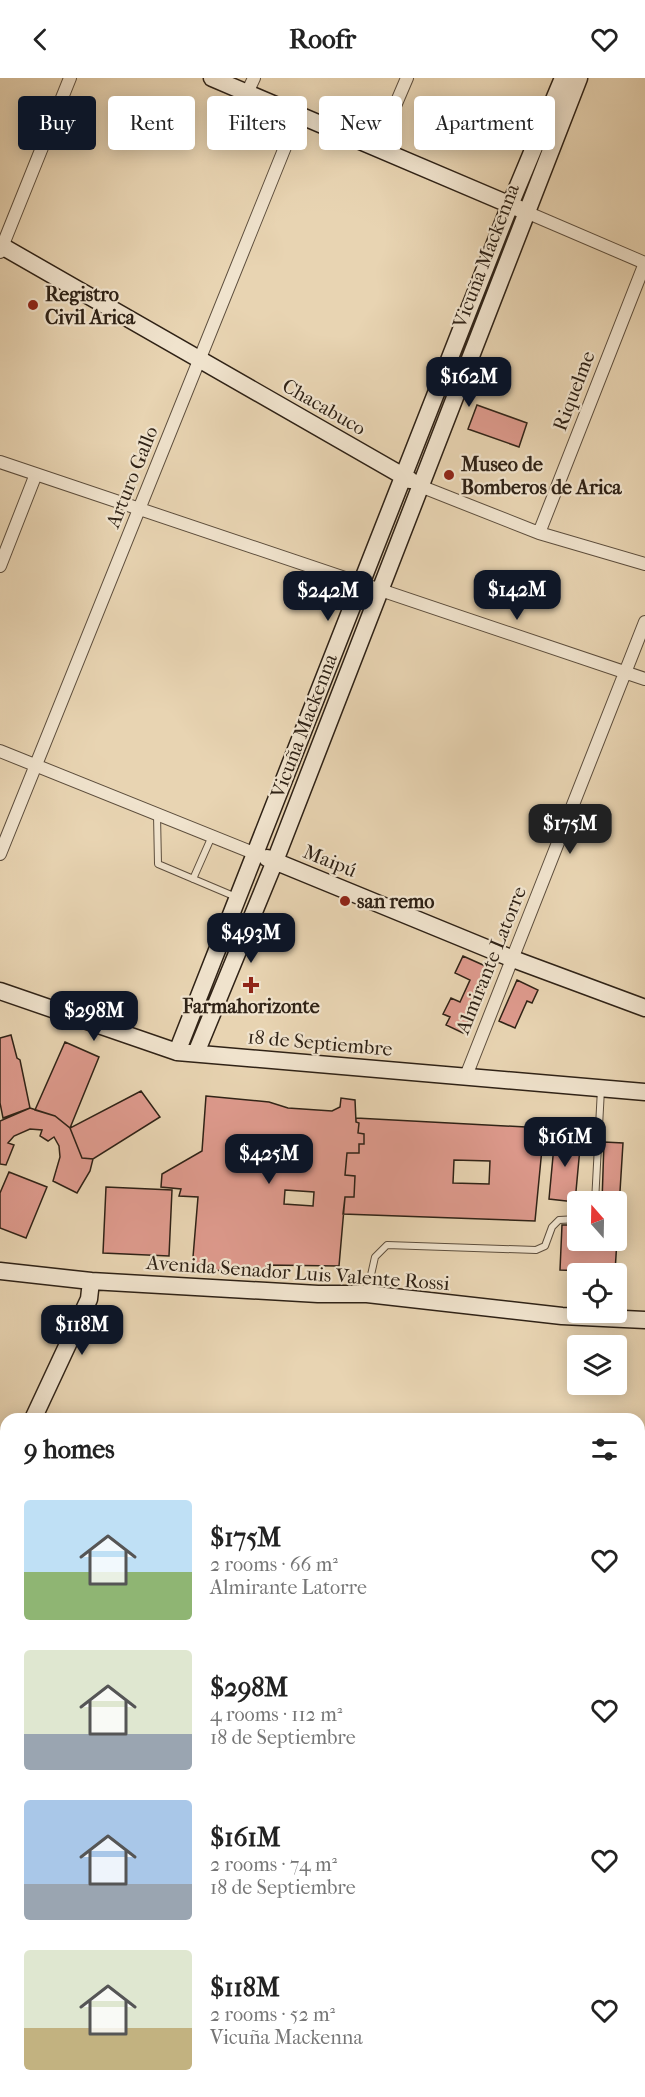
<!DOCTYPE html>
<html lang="en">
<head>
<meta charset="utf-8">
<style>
  body { margin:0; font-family:"IM FELL French Canon",serif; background:#f6f6f6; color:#222; height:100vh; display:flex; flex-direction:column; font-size:22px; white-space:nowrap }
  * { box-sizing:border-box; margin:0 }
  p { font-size:20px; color:#767676 }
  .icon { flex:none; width:33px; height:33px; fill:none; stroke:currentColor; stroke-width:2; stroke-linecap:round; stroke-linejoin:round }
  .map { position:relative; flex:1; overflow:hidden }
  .drawer { position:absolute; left:0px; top:1335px; width:645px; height:684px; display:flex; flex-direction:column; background:#fff; border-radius:18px 18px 0 0; box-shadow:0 3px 15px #0003 }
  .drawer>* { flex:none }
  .top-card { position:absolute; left:18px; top:18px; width:609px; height:54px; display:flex; gap:12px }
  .needle { width:39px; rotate:340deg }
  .controls { position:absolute; left:567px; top:1113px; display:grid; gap:12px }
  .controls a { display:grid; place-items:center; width:60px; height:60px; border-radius:6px; background:#fff; box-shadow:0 3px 15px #0003; font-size:30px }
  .price { position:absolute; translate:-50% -51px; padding:0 14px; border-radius:12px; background:#111827; color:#fff; font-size:20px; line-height:39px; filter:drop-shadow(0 2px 3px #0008) }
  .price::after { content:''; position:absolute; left:50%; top:36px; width:18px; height:14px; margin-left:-9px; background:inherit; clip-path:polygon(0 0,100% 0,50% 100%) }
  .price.selected { background:#222; color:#fff }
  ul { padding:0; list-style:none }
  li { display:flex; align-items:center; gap:18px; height:150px; padding:0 24px }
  li span { display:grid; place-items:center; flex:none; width:168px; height:120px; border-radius:6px; color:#555 }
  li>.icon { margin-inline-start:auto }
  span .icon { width:72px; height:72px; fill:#fffc; stroke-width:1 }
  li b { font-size:26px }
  h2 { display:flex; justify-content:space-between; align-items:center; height:72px; padding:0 24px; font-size:26px }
  .pill { padding:0 21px; border-radius:6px; background:#fff; box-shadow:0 3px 15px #0003; font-size:21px; line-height:54px }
  .pill.selected { background:#111827; color:#fff }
  header { display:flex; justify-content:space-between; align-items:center; height:78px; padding:0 24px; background:#fff; font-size:27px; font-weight:700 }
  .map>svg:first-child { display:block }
  .building { fill:#de9a8d; stroke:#2f2216; stroke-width:1.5; fill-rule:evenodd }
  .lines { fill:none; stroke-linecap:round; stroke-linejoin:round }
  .lane-casing { stroke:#5d4e3d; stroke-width:8 }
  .street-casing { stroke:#5d4e3d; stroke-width:14 }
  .secondary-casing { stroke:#2f2216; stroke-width:19 }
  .lane { stroke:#f0e3cd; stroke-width:6 }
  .street { stroke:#f0e3cd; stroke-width:12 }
  .secondary { stroke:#f0e3cd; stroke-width:16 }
  .poi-dot { fill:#8f2418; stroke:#f0e3cd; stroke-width:2 }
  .labels { text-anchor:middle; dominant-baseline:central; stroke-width:4.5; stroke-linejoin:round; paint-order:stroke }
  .street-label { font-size:20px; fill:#2f2216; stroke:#f0e3cd }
  .poi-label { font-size:20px; font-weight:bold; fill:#2f2216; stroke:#f0e3cd; text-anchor:start }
</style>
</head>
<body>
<header><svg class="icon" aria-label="back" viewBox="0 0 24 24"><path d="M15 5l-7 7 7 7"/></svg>Roofr<svg class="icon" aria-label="heart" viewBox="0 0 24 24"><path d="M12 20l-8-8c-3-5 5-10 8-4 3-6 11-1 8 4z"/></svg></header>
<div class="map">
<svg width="645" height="2019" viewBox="0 0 645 2019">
  <rect width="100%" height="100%" fill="#e8d4b2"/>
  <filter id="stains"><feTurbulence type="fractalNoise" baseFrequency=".00333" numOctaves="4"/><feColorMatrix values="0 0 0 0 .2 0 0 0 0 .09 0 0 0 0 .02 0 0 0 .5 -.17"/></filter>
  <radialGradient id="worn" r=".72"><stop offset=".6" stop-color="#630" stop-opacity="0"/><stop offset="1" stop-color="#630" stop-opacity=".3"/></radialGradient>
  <path class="building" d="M477 327 527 345 519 369 468 351Z
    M463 878 492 891 463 955 446 947 450 939 443 936 451 920 460 924 470 902 455 895Z
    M517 902 538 912 532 925 527 923 515 950 499 943Z
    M11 957 17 980 20 982 30 1030 3 1040 0 1025V960Z
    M65 964 99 979 70 1050 55 1038 35 1032Z
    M141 1013 160 1039 93 1081 82 1080 70 1050Z
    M206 1018 269 1024 288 1030 332 1033 340 1029 341 1020 355 1022 356 1044 359 1045 358 1055 364 1056V1066H359V1075H347L345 1097 355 1098 354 1119H345L339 1188 266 1187 265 1195 192 1191 198 1119 179 1118 181 1111 161 1109 162 1096 202 1073ZM285 1112 314 1114 313 1128 284 1126Z
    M30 1030 55 1038 70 1050 82 1080 93 1081 90 1093 77 1115 53 1103 60 1079 59 1068 54 1059 48 1063 40 1058 42 1052 30 1051 14 1058 8 1065 14 1067 6 1087 0 1086V1043Z
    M356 1040 544 1050 535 1143 343 1136 345 1119H354L355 1098 345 1097 347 1075H359V1066H364V1056L358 1055 359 1045 356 1044ZM454 1082 490 1083 489 1106 453 1105Z
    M555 1057 581 1059 575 1124 549 1121Z
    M604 1064 623 1065 615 1194 560 1192 562 1147H578V1162H616V1124H602Z
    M9 1094 47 1109 26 1160 0 1150V1115Z
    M106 1109 172 1112 169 1178 103 1175Z"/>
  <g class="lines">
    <g class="lane-casing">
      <path id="lane" d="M157 737 158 786 236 819
        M193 801 212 758
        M595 1124 601 1011
        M367 1215 375 1179 387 1167 536 1172 545 1168 552 1149 559 1142 578 1141"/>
    </g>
    <g class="street-casing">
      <path id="street" d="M247 15 254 0
        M377 70 407 0
        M526 134 645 185
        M0 174 70 0
        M0 384 645 601
        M420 408 539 455 645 486
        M539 455 645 185
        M0 488 36 396
        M0 673 256 776
        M0 776 298 37
        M466 998 645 544
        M639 1558 645 1550
        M639 1704 645 1709
        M0 1745 6 1742
        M639 1757 645 1748
        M639 1858 645 1863
        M0 1882 6 1878
        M639 1968 645 1961
        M639 2001 645 2006
        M0 2009 6 2019
        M222 2019 232 2013
        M437 2019 442 2013
        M596 2019 602 2013"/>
    </g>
    <g class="secondary-casing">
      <path id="secondary" d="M212 0 520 131
        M0 167 410 402
        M267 780 513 881 645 930
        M0 913 177 974 645 1014
        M177 974 510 127 563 0
        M196 975 275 783 579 0
        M0 1193 91 1203 318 1216H367L562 1238 645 1242
        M33 1341 89 1221 91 1203
        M0 1413 6 1400
        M0 1538 6 1549
        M0 1577 6 1588
        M253 2013 260 2019
        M288 2013 295 2019"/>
    </g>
    <use href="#lane" class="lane"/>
    <use href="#street" class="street"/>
    <use href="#secondary" class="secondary"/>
  </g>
  <g class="poi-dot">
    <circle cx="33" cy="227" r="6"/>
    <circle cx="449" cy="397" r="6"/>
    <circle cx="345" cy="823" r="6"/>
    <path d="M248 898h6v6h6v6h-6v6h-6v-6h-6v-6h6z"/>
  </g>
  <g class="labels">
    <g class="street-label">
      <text transform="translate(486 178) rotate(-69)">Vicuña Mackenna</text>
      <text transform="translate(574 313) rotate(-69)">Riquelme</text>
      <text transform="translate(324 329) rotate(30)">Chacabuco</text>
      <text transform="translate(132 399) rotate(-68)">Arturo Gallo</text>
      <text transform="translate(304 648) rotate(-69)">Vicuña Mackenna</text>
      <text transform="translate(330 783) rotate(22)">Maipú</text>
      <text transform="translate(491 882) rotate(-68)">Almirante Latorre</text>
      <text transform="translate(320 965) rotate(5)">18 de Septiembre</text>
      <text transform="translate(298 1195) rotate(4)">Avenida Senador Luis Valente Rossi</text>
    </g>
    <g class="poi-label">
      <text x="45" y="216">Registro<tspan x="45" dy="23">Civil Arica</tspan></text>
      <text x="461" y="386">Museo de<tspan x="461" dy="23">Bomberos de Arica</tspan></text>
      <text x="357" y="823">san remo</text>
      <text x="251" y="928" text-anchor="middle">Farmahorizonte</text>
    </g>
  </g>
  <rect width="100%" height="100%" filter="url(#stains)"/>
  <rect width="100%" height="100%" fill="url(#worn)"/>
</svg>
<div class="controls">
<a><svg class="needle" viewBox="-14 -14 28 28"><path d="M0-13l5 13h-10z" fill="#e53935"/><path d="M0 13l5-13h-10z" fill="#767676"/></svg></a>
<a><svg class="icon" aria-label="locate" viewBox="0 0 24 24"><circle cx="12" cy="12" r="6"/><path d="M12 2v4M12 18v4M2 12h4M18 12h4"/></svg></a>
<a><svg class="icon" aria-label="layers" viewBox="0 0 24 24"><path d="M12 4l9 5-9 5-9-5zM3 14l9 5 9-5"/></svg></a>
</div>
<b class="price" style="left:469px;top:330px">$162M</b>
<b class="price" style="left:517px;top:543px">$142M</b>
<b class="price" style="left:328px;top:544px">$242M</b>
<b class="price selected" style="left:570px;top:777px">$175M</b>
<b class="price" style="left:251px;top:886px">$493M</b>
<b class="price" style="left:94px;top:964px">$298M</b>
<b class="price" style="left:565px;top:1090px">$161M</b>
<b class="price" style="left:269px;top:1107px">$425M</b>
<b class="price" style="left:82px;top:1278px">$118M</b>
<div class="top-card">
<a class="pill selected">Buy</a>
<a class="pill">Rent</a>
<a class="pill">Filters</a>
<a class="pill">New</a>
<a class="pill">Apartment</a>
</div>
<section class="drawer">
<h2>9 homes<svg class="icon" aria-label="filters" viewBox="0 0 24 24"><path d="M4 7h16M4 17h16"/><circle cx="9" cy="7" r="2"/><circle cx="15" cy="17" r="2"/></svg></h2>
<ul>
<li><span style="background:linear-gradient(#bfe0f5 60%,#8fb573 0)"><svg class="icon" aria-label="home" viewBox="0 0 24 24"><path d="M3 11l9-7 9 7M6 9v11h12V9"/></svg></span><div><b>$175M</b><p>2 rooms · 66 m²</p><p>Almirante Latorre</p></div><svg class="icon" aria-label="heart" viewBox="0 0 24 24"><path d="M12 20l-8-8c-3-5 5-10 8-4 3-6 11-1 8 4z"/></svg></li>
<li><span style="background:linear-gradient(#dfe7d0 70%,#9aa5b1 0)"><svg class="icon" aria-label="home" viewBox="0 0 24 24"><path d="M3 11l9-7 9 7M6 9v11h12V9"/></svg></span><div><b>$298M</b><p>4 rooms · 112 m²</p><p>18 de Septiembre</p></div><svg class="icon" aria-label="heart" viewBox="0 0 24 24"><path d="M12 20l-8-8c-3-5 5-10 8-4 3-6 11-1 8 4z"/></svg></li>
<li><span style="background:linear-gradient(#a9c7e8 70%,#9aa5b1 0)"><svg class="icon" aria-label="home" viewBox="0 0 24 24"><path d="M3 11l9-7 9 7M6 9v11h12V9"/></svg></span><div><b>$161M</b><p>2 rooms · 74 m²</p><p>18 de Septiembre</p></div><svg class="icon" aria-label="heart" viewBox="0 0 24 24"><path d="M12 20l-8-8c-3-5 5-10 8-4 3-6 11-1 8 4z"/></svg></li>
<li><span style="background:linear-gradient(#dfe7d0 65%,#c2b280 0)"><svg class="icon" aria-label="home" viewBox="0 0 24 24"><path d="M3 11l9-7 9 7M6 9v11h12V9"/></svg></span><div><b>$118M</b><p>2 rooms · 52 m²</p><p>Vicuña Mackenna</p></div><svg class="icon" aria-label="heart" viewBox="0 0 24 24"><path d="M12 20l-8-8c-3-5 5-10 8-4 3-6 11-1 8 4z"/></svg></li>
</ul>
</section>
</div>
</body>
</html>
